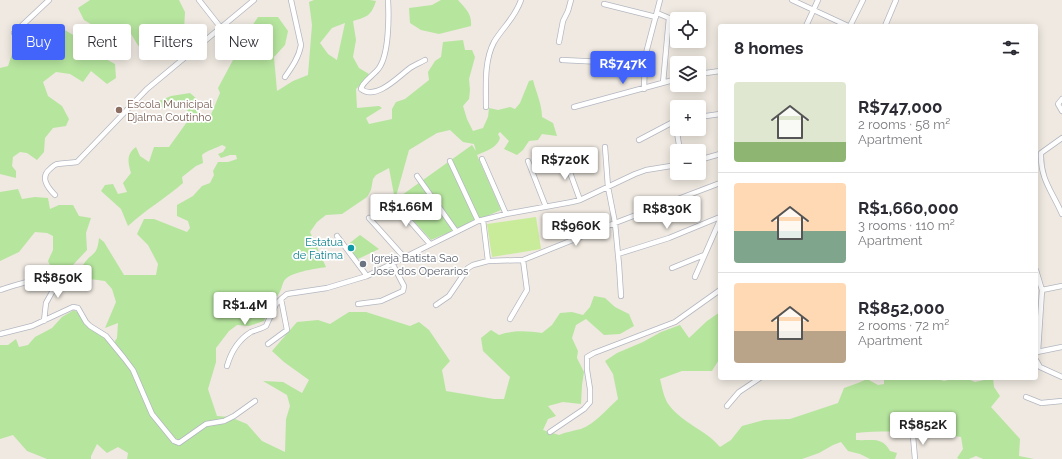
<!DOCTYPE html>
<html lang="en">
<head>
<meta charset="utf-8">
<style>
  body { margin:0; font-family:Raleway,sans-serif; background:#f7f7f7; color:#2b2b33; height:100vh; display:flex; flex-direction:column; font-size:15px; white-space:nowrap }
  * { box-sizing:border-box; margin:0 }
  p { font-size:13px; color:#7c7c81 }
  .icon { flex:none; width:22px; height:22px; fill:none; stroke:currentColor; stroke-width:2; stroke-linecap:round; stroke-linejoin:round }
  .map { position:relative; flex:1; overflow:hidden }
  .panel { position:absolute; left:718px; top:24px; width:320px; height:356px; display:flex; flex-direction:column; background:#fff; border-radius:4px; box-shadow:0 2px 10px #0003 }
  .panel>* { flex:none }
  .banner { position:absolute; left:12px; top:24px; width:380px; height:36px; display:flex; gap:8px }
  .fabs { position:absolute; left:670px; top:12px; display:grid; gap:8px }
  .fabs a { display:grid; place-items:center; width:36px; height:36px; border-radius:4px; background:#fff; box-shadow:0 2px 10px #0003; font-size:20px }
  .price { position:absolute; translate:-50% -34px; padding:0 9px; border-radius:4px; background:#fff; color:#222; font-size:13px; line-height:26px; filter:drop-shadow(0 1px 2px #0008) }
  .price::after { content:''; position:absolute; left:50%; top:24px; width:12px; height:9px; margin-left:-6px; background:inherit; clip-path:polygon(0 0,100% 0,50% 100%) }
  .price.current { background:#4264fb; color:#fff }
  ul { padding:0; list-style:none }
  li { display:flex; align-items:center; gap:12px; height:100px; padding:0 16px }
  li+li { border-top:1px solid #e1e1e2 }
  li span { display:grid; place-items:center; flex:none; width:112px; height:80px; border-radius:4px; color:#555 }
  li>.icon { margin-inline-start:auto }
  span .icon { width:48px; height:48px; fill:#fffc; stroke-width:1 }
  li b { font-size:17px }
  h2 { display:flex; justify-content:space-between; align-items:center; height:48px; padding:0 16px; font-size:17px }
  .chip { padding:0 14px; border-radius:4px; background:#fff; box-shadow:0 2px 10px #0003; font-size:14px; line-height:36px }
  .chip.current { background:#4264fb; color:#fff }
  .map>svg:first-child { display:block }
  .green { fill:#b6e59e; fill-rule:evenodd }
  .pitch { fill:#c9ec9a }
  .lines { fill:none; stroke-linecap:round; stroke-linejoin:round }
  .minor-casing { stroke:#b4b7c1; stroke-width:6 }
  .minor { stroke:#fff; stroke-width:4.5 }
  .education-dot { fill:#8d6e63; stroke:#fff; stroke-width:1.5 }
  .culture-dot { fill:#0f9aa8; stroke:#fff; stroke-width:1.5 }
  .worship-dot { fill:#6b7280; stroke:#fff; stroke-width:1.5 }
  .labels { text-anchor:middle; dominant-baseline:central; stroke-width:3.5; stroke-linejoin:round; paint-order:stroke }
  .education-label { font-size:11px; fill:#785e54; stroke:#fff; text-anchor:start }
  .culture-label { font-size:11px; fill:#0d838f; stroke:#fff; text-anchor:end }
  .worship-label { font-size:11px; fill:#5b616d; stroke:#fff; text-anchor:start }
</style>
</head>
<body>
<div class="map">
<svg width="1062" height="459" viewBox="0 0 1062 459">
  <rect width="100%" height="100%" fill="#efe9e1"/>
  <path class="green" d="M90 0H179L185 12 184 31 172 43 153 38 140 48C130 34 130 24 110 26L105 38 104 58 115 64 116 78 107 84 91 71 83 82 70 74 56 72 43 82 48 96 62 106 69 119 66 126 53 128 45 138 44 152 37 160 27 153 20 152 13 157 12 166 16 171V178L0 174V68L8 66 14 48 28 38 58 26 85 42 96 33 94 26 84 20 78 8Z
    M314 0H370L376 1C371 16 367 17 353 21L356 40 353 57 359 68 369 74 365 80 356 89 357 108 379 106 382 108 366 118 369 124 392 119V109L396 102 405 99 429 80 428 72 435 61 441 57 443 42 463 40 465 50H472L475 57 469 79 470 90 469 99 463 106 467 119 473 131 483 128 488 117 489 108 498 110 510 107 515 109 520 103 529 81 533 80C536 92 542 104 542 117L553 123 557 136 542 134 538 140 529 141 523 150 517 155 504 149 509 141 500 132 498 134 500 138C497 148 486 151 477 155L501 210 431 240 395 200 389 168 376 175 373 179 371 190 367 197 342 214 326 215 317 222 310 232 326 267C315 269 289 272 284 281 281 287 282 290 277 296H267L268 312 264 321 249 326 237 325 229 331 216 348V362L208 389 217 416 230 417 247 424 262 441 285 452 286 419 290 406 287 395 263 381 283 382 302 393 309 380 284 362 272 351 297 322 318 320 330 324 349 312H366L410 326 419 322 429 330 450 361 442 370 446 391 494 399H504L510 377 483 351 481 338 491 330 499 335C514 330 527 331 542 333L552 325 560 313 572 312 583 315 590 307 594 296 605 298 615 307 629 314 634 326 620 334 604 335 586 319 576 325 572 338 578 351 577 358 584 372 582 385 581 404 563 402 548 406 556 416 548 419 543 430 559 435C566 432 573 431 581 429 596 423 607 409 618 399L613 374 605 361 617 353 643 342 661 332 680 325 689 338 707 321 720 312V358L712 371H682L660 379C662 387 664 399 669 405 682 423 706 430 720 447L731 440 742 426 764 420 790 419 838 403 844 388 858 383 867 379 878 385 884 384V378H935L944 381 955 378 968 379 975 382 993 378 994 387 1000 396 991 407 1020 439 1019 456 1034 459H983L976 456 969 459H959L957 458 963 449 961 437C929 432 889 430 856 433V440C872 441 882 436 890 451L897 453 895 459H870L860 454 848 451 841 442 833 445 819 453 802 459H127L128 453 118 447 107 453 97 444 91 456V459H47L27 451 13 435 0 439V345H8L16 339 19 347 28 345 35 337 52 328 62 317 74 310 80 314 86 326 99 333 109 343 113 344 117 338 118 323 105 328 116 302 112 289 105 281 90 279 76 280C78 275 80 269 83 265 92 251 97 258 99 238L104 242 124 275H156L158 264 148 245 137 234 144 219H154L187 232 190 228 188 221 177 216V205L193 196 202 186 210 183 214 175 213 171 218 162H228L237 159 236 155H230L221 158 218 154 223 152 226 147 222 145C215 149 207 150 202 155L203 163 196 166 182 177 183 183C166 198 145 210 128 226L121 209 101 191 105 185 113 184 118 194 127 192 123 183 131 173C128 163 126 154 136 147L140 156 149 162 154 147H169L187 122 190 114 182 104 171 105 162 108 159 101 171 96 190 93 197 99V112L210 117 220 93 218 88 248 32 258 17H278L288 31 285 45 274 57 277 91 293 81 308 75 312 25 309 2ZM345 23 337 60 328 54 320 43 332 28ZM450 130 463 142 474 144 476 151 472 145 395 200 409 150 437 133Z
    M441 0H458C466 9 472 14 471 26L439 34 421 30 410 23 409 8 432 5Z
    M18 189 22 199 35 197 48 198 50 209 59 205H73L79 216 91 218 86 233 87 250 71 267 64 272 53 271 48 261 53 250V236L47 233 35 232 19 252 0 261V192Z
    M360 235 379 249 358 259 346 246Z"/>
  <path class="pitch" d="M536 217 541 249 492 257 487 224Z"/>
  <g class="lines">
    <g class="minor-casing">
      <path id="minor" d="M199 0 221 28
        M388 0C389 17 389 54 379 68 374 75 362 82 361 89 376 101 399 76 410 68 414 65 420 63 425 60
        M792 0 848 26
        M604 4 656 17
        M657 13 669 18 663 83
        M806 26 818 0
        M850 26 863 0
        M885 26 896 0
        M14 33 49 0
        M559 42 563 21 568 11 571 0
        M562 60 644 64
        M699 74 720 71
        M285 77C292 67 299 57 301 45L291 0
        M644 89 645 57 660 0
        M1062 99 1058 104 1062 111
        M486 107C486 85 484 61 494 42 503 27 515 18 521 0
        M574 107 677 79
        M699 117 720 114
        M675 120 680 151
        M1062 138 1041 153C1040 179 1052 191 1062 214
        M639 140 677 120
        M605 147 608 187 615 223 619 265 621 296
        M564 156 580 200
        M482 159 506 214
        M699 160 720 154
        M450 161 478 221
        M528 161 546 207
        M417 176 456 231
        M55 195C47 187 40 177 50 169 53 166 55 164 58 164 64 163 71 163 77 162L147 89 254 0
        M393 202 430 244
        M369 218 404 257
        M483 220 488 261
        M337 236 367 276
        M618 254 669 238 720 217
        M672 268 704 255
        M1036 270 1042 290 1038 351
        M695 277 720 220
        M0 290C13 286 43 275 55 280L56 285 46 303 44 321
        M1042 290 1062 286
        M358 304 381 301 403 291 404 286 392 263
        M436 305 449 296 468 268 473 265 488 261 523 260 615 223 720 183
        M510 319 527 290 523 260
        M0 334 32 326 73 307 78 308 86 322 90 326 106 336 124 358 133 370 152 414 174 441 179 443 206 424 224 421 234 416 255 401
        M268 344 287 330 281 299 287 294 327 288 367 276 478 221 506 214 572 202 580 200 635 174 646 170 677 165
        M1037 352 1062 347
        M1036 360 1040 367 1062 377
        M227 366C231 352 238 340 251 332 256 330 261 329 266 326L276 304 281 299
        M1026 397 1041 403 1062 401
        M727 406 739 392 760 378
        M550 432 584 409 590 402V389L587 370V357L594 353 675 322 720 290
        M913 436 915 459"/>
    </g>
    <use href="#minor" class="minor"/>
  </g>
  <circle class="education-dot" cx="119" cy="110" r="4"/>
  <circle class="culture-dot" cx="351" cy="248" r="4"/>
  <circle class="worship-dot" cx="363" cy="264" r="4"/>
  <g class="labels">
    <g class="education-label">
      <text x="127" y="104">Escola Municipal<tspan x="127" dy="13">Djalma Coutinho</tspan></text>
    </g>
    <g class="culture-label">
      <text x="343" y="242">Estatua<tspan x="343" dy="13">de Fatima</tspan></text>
    </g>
    <g class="worship-label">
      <text x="371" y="258">Igreja Batista Sao<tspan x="371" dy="13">Jose dos Operarios</tspan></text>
    </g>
  </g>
</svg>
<div class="fabs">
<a><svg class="icon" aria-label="locate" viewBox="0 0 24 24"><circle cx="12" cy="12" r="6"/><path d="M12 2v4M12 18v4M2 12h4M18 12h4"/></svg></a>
<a><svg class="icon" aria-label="layers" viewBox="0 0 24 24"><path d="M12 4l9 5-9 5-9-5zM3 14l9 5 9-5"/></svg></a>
<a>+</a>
<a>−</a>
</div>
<b class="price current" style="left:623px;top:85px">R$747K</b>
<b class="price" style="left:565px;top:181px">R$720K</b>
<b class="price" style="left:406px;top:228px">R$1.66M</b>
<b class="price" style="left:667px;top:230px">R$830K</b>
<b class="price" style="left:576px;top:247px">R$960K</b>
<b class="price" style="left:58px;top:299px">R$850K</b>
<b class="price" style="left:245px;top:326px">R$1.4M</b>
<b class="price" style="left:923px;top:446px">R$852K</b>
<div class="banner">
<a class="chip current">Buy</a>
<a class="chip">Rent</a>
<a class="chip">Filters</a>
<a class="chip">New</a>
</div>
<section class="panel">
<h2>8 homes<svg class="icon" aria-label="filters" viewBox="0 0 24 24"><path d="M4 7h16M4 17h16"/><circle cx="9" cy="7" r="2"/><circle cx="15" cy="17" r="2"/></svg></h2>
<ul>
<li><span style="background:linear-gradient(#dfe7d0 75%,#8fb573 0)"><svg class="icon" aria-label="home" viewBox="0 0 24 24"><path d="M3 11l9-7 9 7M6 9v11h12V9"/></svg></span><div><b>R$747,000</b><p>2 rooms · 58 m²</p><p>Apartment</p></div></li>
<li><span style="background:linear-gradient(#ffd9b3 60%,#7fa58c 0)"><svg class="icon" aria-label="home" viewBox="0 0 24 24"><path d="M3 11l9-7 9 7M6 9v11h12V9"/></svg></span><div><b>R$1,660,000</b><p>3 rooms · 110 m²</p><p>Apartment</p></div></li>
<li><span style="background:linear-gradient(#ffd9b3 60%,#b9a48a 0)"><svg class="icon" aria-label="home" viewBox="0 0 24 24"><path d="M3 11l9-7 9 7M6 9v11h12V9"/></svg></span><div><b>R$852,000</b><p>2 rooms · 72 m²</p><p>Apartment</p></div></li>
</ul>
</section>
</div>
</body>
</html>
